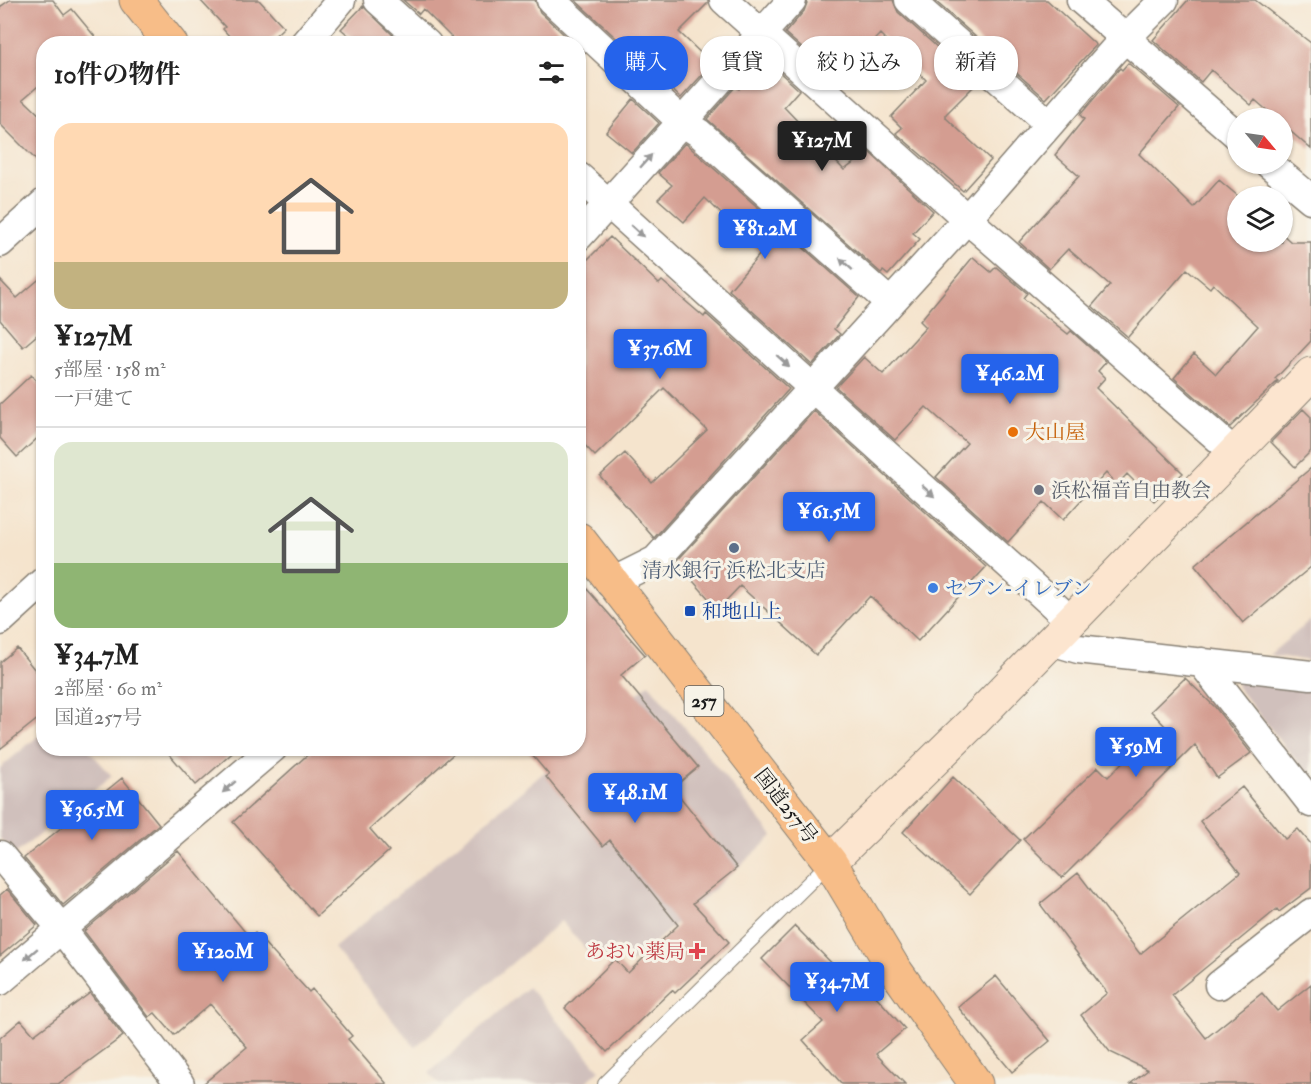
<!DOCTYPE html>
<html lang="ja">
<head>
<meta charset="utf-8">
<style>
  body { margin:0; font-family:"IM FELL Double Pica","Noto Serif JP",serif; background:#f6f6f6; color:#222; height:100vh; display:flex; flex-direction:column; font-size:22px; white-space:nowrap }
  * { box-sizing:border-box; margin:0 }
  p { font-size:20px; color:#767676 }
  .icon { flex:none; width:33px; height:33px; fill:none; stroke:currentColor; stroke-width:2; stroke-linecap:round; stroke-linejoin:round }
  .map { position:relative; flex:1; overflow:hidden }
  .side { position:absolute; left:36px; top:36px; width:550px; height:720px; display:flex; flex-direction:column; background:#fff; border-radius:24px; box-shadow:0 2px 4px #0004 }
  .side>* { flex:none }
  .banner { position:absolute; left:604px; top:36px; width:570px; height:54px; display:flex; gap:12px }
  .needle { width:39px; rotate:119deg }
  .controls { position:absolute; left:1227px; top:108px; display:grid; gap:12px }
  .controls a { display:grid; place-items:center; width:66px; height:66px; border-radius:50%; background:#fff; box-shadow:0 2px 4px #0004; font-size:30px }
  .price { position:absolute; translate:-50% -51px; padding:0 14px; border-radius:6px; background:#2563eb; color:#fff; font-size:20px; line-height:39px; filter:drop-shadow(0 2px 3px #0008) }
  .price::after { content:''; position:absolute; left:50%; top:36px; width:18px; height:14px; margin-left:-9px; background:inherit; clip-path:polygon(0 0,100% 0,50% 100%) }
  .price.current { background:#222; color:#fff }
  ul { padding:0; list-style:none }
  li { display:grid; align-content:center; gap:12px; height:318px; padding:0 18px }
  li+li { border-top:2px solid #e0e0e0 }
  li span { display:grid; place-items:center; height:186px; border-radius:18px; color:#555 }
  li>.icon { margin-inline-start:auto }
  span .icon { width:108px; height:108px; fill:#fffc; stroke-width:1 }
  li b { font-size:26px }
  h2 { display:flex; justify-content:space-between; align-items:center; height:72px; padding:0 18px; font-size:26px }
  .chip { padding:0 21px; border-radius:24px; background:#fff; box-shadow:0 2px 4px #0004; font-size:21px; line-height:54px }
  .chip.current { background:#2563eb; color:#fff }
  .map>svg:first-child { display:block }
  .industrial { fill:#d0c0bc }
  .building { fill:#d49d91 }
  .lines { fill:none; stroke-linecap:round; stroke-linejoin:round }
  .lane-casing { stroke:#888074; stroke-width:16 }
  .street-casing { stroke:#888074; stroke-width:31 }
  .secondary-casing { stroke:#888074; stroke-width:35 }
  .highway-casing { stroke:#888074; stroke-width:35 }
  .lane { stroke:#fff; stroke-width:14 }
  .street { stroke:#fff; stroke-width:28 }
  .secondary { stroke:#fce5cf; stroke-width:33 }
  .highway { stroke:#f7bd88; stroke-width:33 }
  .oneway { fill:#999 }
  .food-dot { fill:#e8710a; stroke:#f7f3e8; stroke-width:2 }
  .worship-dot { fill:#6b7280; stroke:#f7f3e8; stroke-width:2 }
  .service-dot { fill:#5c6f8a; stroke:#f7f3e8; stroke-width:2 }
  .shop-dot { fill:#3f7fe0; stroke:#f7f3e8; stroke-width:2 }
  .transit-dot { fill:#1a4fb4; stroke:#f7f3e8; stroke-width:2 }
  .health-dot { fill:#e0444e; stroke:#f7f3e8; stroke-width:2 }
  .labels { text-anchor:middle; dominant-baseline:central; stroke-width:6; stroke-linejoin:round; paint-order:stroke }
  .shield { fill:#f7f3e8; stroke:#5e5c59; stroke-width:1.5 }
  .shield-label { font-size:18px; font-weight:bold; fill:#1c1c1c }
  .food-label { font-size:20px; fill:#c56008; stroke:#f7f3e8; text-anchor:start }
  .worship-label { font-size:20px; fill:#5b616d; stroke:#f7f3e8; text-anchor:start }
  .service-label { font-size:20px; fill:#4e5e75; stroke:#f7f3e8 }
  .shop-label { font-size:20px; fill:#366cbe; stroke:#f7f3e8; text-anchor:start }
  .transit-label { font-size:20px; fill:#164399; stroke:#f7f3e8; text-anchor:start }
  .street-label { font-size:20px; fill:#1c1c1c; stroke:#f7f3e8 }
  .health-label { font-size:20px; fill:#be3a42; stroke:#f7f3e8; text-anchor:end }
</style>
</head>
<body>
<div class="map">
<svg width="1311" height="1084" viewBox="0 0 1311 1084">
  <rect width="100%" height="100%" fill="#f7f3e8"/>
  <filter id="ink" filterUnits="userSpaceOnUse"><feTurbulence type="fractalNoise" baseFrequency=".0167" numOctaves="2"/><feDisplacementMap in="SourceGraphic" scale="12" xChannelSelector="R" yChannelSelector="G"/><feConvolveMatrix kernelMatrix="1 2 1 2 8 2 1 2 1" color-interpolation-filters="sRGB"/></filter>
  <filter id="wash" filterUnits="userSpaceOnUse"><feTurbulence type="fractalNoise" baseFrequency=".008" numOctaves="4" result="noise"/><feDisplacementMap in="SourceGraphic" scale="24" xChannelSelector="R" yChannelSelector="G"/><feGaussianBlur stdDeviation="1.35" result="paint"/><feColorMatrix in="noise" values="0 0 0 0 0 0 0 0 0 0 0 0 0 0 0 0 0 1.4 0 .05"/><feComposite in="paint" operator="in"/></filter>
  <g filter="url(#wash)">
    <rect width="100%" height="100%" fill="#f5e4cd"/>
    <path class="industrial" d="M1311 620V661L1269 655Z
      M1238 680 1311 689V779L1236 686Z
      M649 684 773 836 632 963 616 946 598 963 561 921 415 1047 334 948 572 749 579 748V743Z
      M43 732 44 748 88 749 112 776 14 855 0 838V768Z
      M528 987 600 1070 584 1084H439L429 1073Z"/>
    <g id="blocks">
      <path class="building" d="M10 0H53L64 15 72 9 101 44H44V81L23 99 44 119V168L0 124V7Z
        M200 0H259L284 27 266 44H236L223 29 225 27Z
        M403 0H535L540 12 572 42 458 44 423 9 419 14Z
        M575 0H708V3L679 32 712 64 681 98Z
        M808 0H893L898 12 977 83 946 114V118L991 160 963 191 896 133 902 128 891 117 926 80 880 34 843 72 828 58 821 65 785 33 804 11Z
        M934 0H1047L1096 45 1046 99Z
        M1188 0H1255L1311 43V149L1282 124V118H1276L1255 100 1251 105 1211 70 1201 82 1153 40Z
        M363 6 398 40 396 44H359L341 29Z
        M765 59 799 90 784 107 844 170 869 152 933 211 913 233 920 239 888 275 883 271 881 273 707 119 736 86 739 89Z
        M1128 63 1179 107 1139 154 1194 208 1219 180 1238 196V242H1282V234L1291 242H1311V341L1275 379 1278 381 1230 427 1174 378 1194 354 1216 374 1258 326 1213 284 1210 288 1187 269 1128 337 1092 306 1110 285 1068 249 1049 269 1019 242 1079 176 1055 155 1084 119 1080 115 1120 68 1122 70Z
        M633 99 659 123 632 153 606 132Z
        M685 143 859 297 834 329 840 334 812 365 729 290 761 253 705 198 684 222 658 199 672 185 658 173Z
        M610 237 659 284 662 281 704 317 706 314 789 389 654 538 600 476 625 453 652 483 707 430 664 388 595 456 579 439V268Z
        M973 257 991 272 996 267 1027 293 1023 298 1068 334 1071 331 1106 362 1098 371 1105 378 1096 388 1183 473 1154 501 1127 474 1117 485 1106 473 1063 520 1044 502 1008 542 936 477 967 443 926 407 895 440 836 387 864 357 883 374 926 327 920 321Z
        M44 275V329L23 347 0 320V280L17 298Z
        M31 375 44 389V432L17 457 0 438V404Z
        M1303 409 1311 417V451L1295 467 1271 442Z
        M814 411 986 567 918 641 870 596 816 655 740 586 718 609 676 562Z
        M1311 468V567L1243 623 1195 565Z
        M579 580 645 655 621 675 698 767 673 788 737 868 693 903 729 942 675 993 672 990 607 1052 565 1008 615 959 628 973 678 925 610 840 603 846 546 777 549 775 526 748H579Z
        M17 648 44 681V714L0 749V662Z
        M1185 678 1215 707 1251 753 1217 778 1195 745 1062 878 1023 839 1098 767 1108 777 1126 759 1132 762 1166 727 1151 711Z
        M164 748H238L196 785Z
        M315 748H460L370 829 389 851 317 916 233 822Z
        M953 777 1020 840 970 894 903 832Z
        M122 778 159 824 63 905 24 858Z
        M1242 787 1285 839 1298 829 1311 844V888L1279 912 1277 909 1172 995 1206 1038 1262 993 1277 1011 1311 984V1084H1130L1148 1070 1110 1052 1081 1015 1107 993 1040 904 1078 873 1140 954 1240 873 1200 821Z
        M178 851 250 938 255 933 309 992 312 989 352 1036 348 1039 387 1084H203L247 1047 210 1004 174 1035 155 1013 149 1017 84 931Z
        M7 889 37 925 0 956V895Z
        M795 926 859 991 866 985 905 1029 876 1054 905 1084H842L803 1040 823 1022 762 959Z
        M996 976 1050 1041 1012 1072 958 1007Z
        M90 993 123 1036 58 1084H0V1038L21 1020 34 1035Z"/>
    </g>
  </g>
  <g filter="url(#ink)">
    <use href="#blocks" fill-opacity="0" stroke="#888074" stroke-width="1.5"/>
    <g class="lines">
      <g class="lane-casing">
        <path id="lane" d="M605 1084 830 862"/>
      </g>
      <g class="street-casing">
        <path id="street" d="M378 0 427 44
          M551 0 682 122 699 133 889 302
          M724 0 967 219 1235 453
          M909 0 1048 123
          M1081 0 1238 136
          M304 44 341 0
          M1269 164 1311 199
          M579 177 1070 620
          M579 236 792 0
          M0 243 44 203
          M610 583 656 560 967 219 1113 51 1164 0
          M0 621 44 581
          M1051 641 1078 649 1311 675
          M1201 662 1311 803
          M0 855 61 928 180 1084
          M0 981 273 748
          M1219 985 1311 913"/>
      </g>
      <g class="secondary-casing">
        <path id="secondary" d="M830 862 972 723 1311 374"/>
      </g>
      <g class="highway-casing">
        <path id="highway" d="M136 0 171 44
          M579 539 830 862 893 967 976 1084"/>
      </g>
      <use href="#lane" class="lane"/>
      <use href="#street" class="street"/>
      <use href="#secondary" class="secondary"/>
      <use href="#highway" class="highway"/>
    </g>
    <defs><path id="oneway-solid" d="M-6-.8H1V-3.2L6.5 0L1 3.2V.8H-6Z" transform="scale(1.5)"/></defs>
    <g class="oneway">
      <use href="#oneway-solid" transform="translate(646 161) rotate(-49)"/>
      <use href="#oneway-solid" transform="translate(637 231) rotate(42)"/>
      <use href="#oneway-solid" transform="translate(846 264) rotate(-138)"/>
      <use href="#oneway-solid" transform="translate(783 361) rotate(42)"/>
      <use href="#oneway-solid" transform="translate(928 491) rotate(42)"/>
      <use href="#oneway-solid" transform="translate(229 787) rotate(139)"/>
      <use href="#oneway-solid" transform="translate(31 954) rotate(139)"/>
    </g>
  </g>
  <circle class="food-dot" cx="1013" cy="432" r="6"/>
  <circle class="worship-dot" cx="1039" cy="490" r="6"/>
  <circle class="service-dot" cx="734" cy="548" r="6"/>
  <circle class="shop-dot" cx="933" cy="588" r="6"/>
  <rect class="transit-dot" x="684" y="605" width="12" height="12" rx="3"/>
  <path class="health-dot" d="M694 942h6v6h6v6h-6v6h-6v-6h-6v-6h6z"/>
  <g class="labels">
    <rect class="shield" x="684.5" y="686" width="39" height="30" rx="4.5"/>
    <g class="shield-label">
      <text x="704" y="701">257</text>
    </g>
    <g class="food-label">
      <text x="1025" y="432">大山屋</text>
    </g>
    <g class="worship-label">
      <text x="1051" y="490">浜松福音自由教会</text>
    </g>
    <g class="service-label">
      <text x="734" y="570">清水銀行 浜松北支店</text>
    </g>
    <g class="shop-label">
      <text x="945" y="588">セブン-イレブン</text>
    </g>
    <g class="transit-label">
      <text x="702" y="611">和地山上</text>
    </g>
    <g class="street-label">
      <text transform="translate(786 806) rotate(52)">国道257号</text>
    </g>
    <g class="health-label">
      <text x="685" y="951">あおい薬局</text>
    </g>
  </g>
</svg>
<div class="controls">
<a><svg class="needle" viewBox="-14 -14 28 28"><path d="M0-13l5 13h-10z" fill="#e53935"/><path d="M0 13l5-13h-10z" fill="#767676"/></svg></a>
<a><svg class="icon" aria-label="layers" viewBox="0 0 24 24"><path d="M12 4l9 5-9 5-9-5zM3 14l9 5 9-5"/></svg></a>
</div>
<b class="price current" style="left:822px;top:172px">¥127M</b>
<b class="price" style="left:765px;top:260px">¥81.2M</b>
<b class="price" style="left:660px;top:380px">¥37.6M</b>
<b class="price" style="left:1010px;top:405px">¥46.2M</b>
<b class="price" style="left:829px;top:543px">¥61.5M</b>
<b class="price" style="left:1136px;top:778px">¥59M</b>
<b class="price" style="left:635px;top:824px">¥48.1M</b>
<b class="price" style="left:92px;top:841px">¥36.5M</b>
<b class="price" style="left:223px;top:983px">¥120M</b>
<b class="price" style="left:837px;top:1013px">¥34.7M</b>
<div class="banner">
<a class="chip current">購入</a>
<a class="chip">賃貸</a>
<a class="chip">絞り込み</a>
<a class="chip">新着</a>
</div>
<section class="side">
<h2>10件の物件<svg class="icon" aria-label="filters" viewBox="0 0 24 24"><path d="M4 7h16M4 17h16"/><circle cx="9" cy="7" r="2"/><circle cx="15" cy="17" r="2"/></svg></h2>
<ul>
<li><span style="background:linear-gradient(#ffd9b3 75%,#c2b280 0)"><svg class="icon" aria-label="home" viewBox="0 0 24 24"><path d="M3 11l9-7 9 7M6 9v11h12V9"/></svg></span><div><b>¥127M</b><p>5部屋 · 158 m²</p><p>一戸建て</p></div></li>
<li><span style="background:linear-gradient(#dfe7d0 65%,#8fb573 0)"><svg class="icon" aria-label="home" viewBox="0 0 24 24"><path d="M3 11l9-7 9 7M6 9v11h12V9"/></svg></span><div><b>¥34.7M</b><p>2部屋 · 60 m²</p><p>国道257号</p></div></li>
</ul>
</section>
</div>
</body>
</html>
